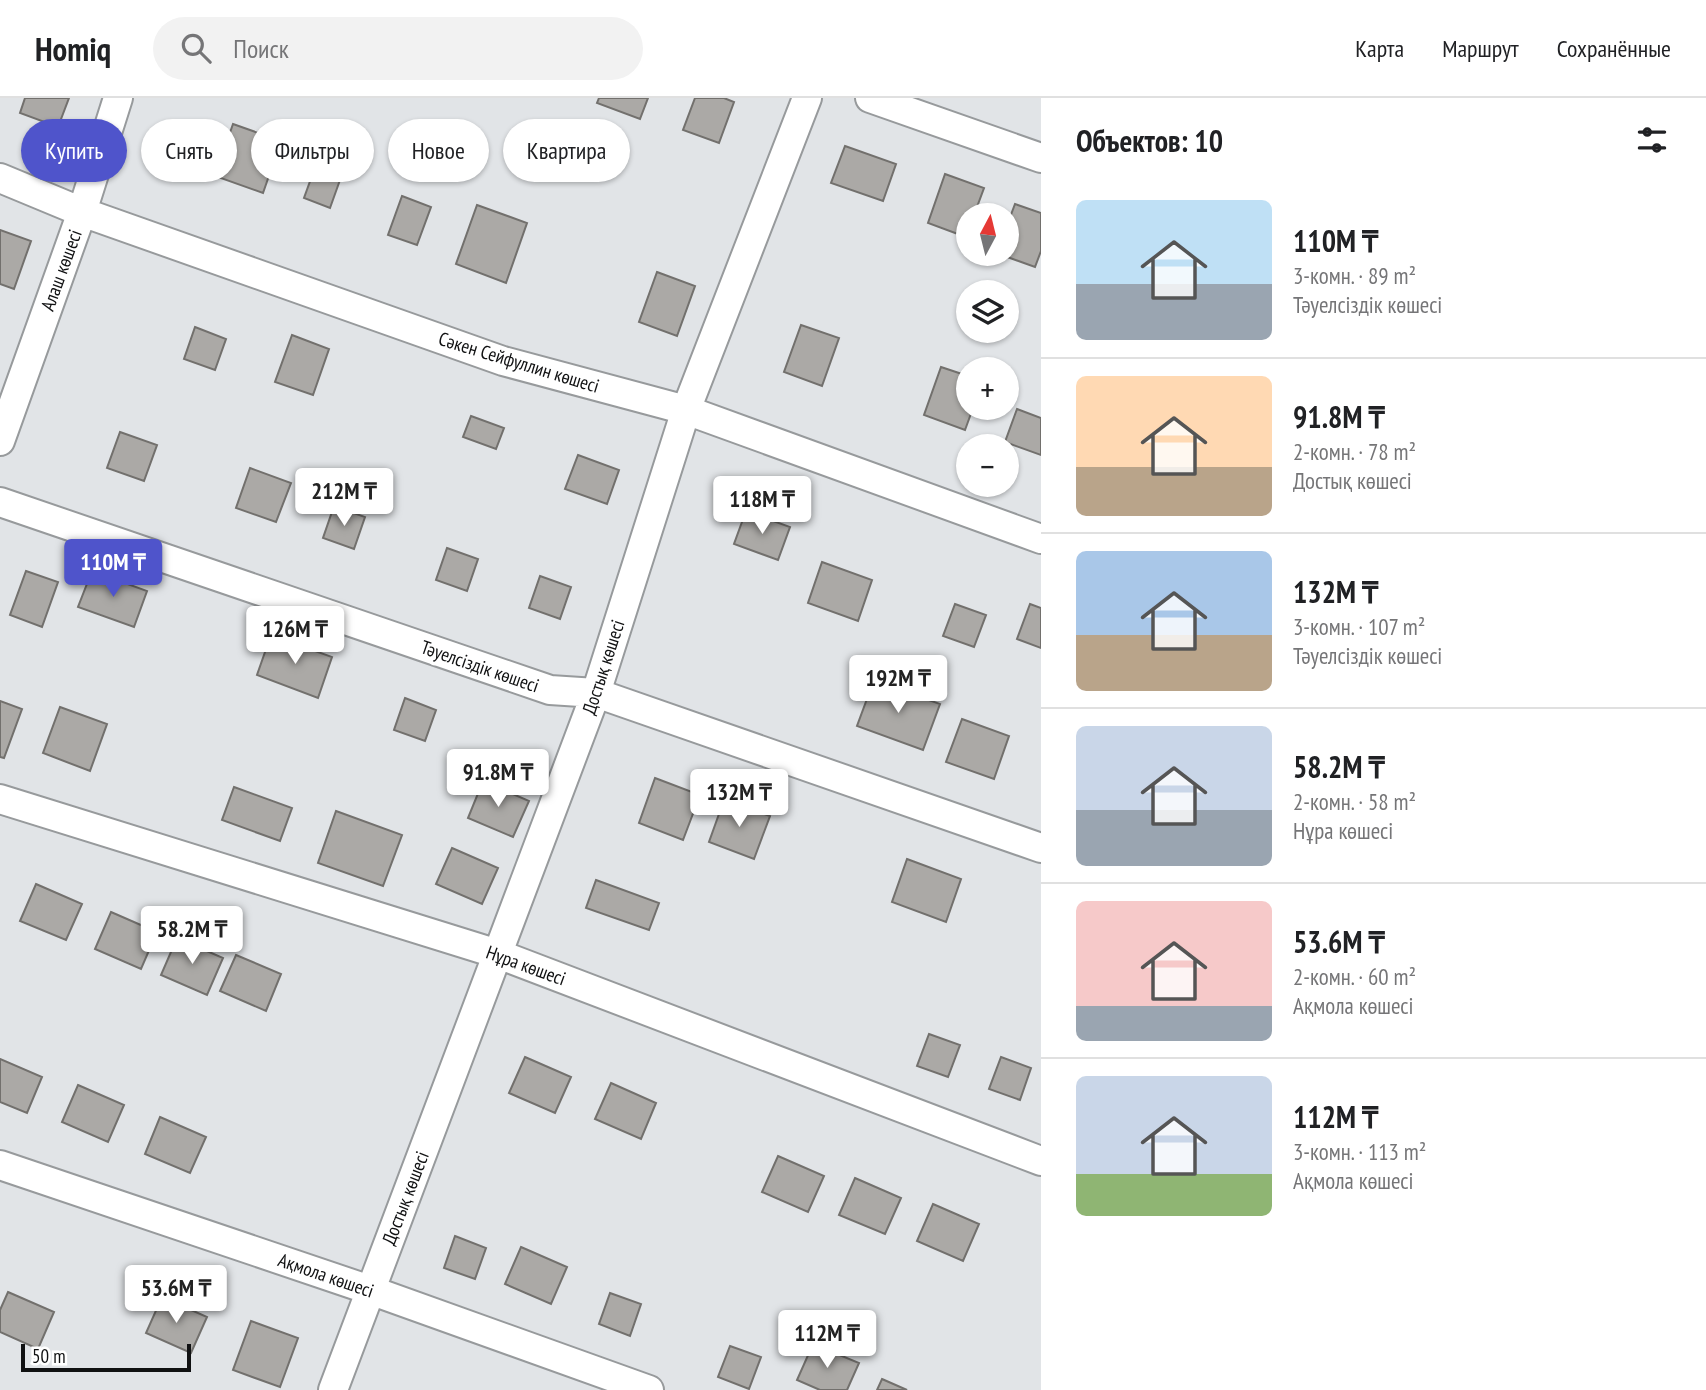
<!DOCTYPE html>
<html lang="ru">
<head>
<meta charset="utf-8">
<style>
  body { margin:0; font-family:"PT Sans Narrow",sans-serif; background:#f2f2f2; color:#202124; height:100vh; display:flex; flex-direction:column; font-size:26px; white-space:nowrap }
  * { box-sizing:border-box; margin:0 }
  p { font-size:23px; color:#757577 }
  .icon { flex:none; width:38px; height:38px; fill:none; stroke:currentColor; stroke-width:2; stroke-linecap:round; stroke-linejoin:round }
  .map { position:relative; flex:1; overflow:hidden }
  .details { display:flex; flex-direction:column; background:#fff; width:665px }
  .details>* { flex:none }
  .hud { position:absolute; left:21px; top:21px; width:665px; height:63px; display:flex; gap:14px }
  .needle { width:46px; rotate:7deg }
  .controls { position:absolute; left:956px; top:105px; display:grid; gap:14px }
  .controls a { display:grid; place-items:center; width:63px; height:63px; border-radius:50%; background:#fff; box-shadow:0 2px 5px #0004; font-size:35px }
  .scale { position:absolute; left:21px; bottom:18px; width:170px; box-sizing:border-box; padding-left:7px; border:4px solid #101112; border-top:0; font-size:19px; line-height:24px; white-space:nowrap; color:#101112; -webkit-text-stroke:5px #fff; paint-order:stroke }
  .price { position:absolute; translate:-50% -60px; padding:0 16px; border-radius:7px; background:#fff; color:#222; font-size:23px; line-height:46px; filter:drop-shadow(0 2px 4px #0008) }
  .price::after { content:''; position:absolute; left:50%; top:42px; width:21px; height:16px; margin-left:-10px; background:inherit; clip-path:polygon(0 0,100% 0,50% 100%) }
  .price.active { background:#4f54cb; color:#fff }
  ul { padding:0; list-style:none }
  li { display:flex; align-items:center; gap:21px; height:175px; padding:0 35px }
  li+li { border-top:2px solid #e0e0e0 }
  li span { display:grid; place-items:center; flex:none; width:196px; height:140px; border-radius:10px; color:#555 }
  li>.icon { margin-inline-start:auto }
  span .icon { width:84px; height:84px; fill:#fffc; stroke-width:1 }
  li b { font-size:30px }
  h2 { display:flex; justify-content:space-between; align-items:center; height:84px; padding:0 35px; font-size:30px }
  .pill { padding:0 24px; border-radius:32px; background:#fff; box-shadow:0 2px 5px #0004; font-size:24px; line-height:63px }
  .pill.active { background:#4f54cb; color:#fff }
  header { display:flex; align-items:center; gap:42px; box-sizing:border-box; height:98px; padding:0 35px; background:#fff; border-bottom:2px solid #e0e0e0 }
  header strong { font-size:33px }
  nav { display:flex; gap:38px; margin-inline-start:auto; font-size:24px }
  .search { width:490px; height:63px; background:#f2f2f2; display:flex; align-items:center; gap:18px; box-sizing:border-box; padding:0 24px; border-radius:38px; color:#757577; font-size:26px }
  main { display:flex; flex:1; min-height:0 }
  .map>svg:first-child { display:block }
  .building { fill:#aba9a6; stroke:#72706d; stroke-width:2 }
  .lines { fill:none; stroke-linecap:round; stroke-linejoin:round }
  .street-casing { stroke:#979a9c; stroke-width:32 }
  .street { stroke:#fff; stroke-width:28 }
  .labels { text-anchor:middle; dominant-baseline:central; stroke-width:7; stroke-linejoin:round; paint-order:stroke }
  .street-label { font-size:19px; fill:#101112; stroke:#fff }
</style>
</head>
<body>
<header>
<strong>Homiq</strong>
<div class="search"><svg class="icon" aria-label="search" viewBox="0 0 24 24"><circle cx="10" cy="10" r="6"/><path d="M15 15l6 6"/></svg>Поиск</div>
<nav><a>Карта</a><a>Маршрут</a><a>Сохранённые</a></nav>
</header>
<main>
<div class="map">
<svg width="1041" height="1292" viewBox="0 0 1041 1292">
  <rect width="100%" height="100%" fill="#e1e4e7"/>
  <path class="building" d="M25 0H69L58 29 20 15Z
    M599 0H648L640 21 597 5Z
    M695 0H724L734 4 719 45 683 32Z
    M233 26 281 43 263 95 215 78Z
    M325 42 351 51 330 110 304 100Z
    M845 48 896 66 883 103 831 85Z
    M945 76 984 90 974 117H968L966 139 928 125Z
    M402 98 431 109 417 147 388 137Z
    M1015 106 1041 115V153L1035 169 999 156H1006V130Z
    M477 107 527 125 506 185 456 166Z
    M0 132 31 143 14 191 0 186Z
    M657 174 695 188 677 238 639 224Z
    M801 227 839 240 822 288 784 274Z
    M195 229 226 241 215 272 184 261Z
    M292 237 329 251 313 297 275 284Z
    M941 269 968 278V310H973L965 332 924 317Z
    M1017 311 1041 320V357L1005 344Z
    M471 318 504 330 496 351 463 339Z
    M120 334 157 347 144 383 107 370Z
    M578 357 619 372 607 406 565 391Z
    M250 370 291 385 276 424 236 410Z
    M334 408 365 419 354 451 323 440Z
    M746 413 790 429 778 462 734 446Z
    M447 450 478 461 467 493 436 482Z
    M822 464 872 482 858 523 808 505Z
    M26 473 58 484 42 529 10 517Z
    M92 473 147 493 134 529 78 509Z
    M540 478 571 489 560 521 529 510Z
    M955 506 986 517 974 549 943 538Z
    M1030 506 1041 510V550L1017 541Z
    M271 537 332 559 318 600 257 577Z
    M874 582 940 606 923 652 857 628Z
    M405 600 436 612 425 643 394 632Z
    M0 603 22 611 4 660 0 659Z
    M60 609 107 626 90 673 43 655Z
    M962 621 1009 638 994 681 946 664Z
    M655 680 700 697 683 742 639 725Z
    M483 683 529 703 513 739 468 720Z
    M234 689 292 710 280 743 222 722Z
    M724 702 770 718 754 761 709 744Z
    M336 713 402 737 383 788 318 765Z
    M452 750 498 770 482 806 436 786Z
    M907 761 961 781 946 824 892 804Z
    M596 782 659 805 649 832 586 810Z
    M36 786 82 806 66 842 20 823Z
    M111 814 157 834 141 871 95 851Z
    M177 840 223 860 207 897 161 877Z
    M236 857 281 876 266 913 220 893Z
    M929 936 960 947 948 979 917 968Z
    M525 959 571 979 555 1015 509 995Z
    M1001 959 1031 970 1020 1002 989 991Z
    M0 961 42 979 27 1015 0 1004Z
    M611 985 656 1005 641 1041 595 1021Z
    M78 987 124 1007 108 1044 62 1024Z
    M160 1019 206 1039 190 1075 145 1056Z
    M778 1058 824 1078 808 1114 762 1094Z
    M855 1080 901 1100 885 1136 839 1117Z
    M933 1106 979 1126 963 1163 917 1143Z
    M455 1138 486 1150 475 1181 444 1170Z
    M521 1149 567 1169 551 1206 505 1186Z
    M8 1194 54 1214 38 1251 0 1234V1212Z
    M610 1195 641 1206 630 1238 599 1226Z
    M162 1199 207 1219 191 1255 146 1235Z
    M251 1223 298 1240 280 1289 233 1272Z
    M813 1246 859 1265 847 1292H820L797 1282Z
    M730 1248 761 1259 749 1291 718 1279Z
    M882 1281 907 1292H877Z"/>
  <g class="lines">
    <g class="street-casing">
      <path id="street" d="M870 0 1041 60
        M0 80 82 114 503 263 686 312 1041 441
        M0 343 82 114 118 0
        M0 404 550 592 596 595 1041 750
        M0 701 498 856 1041 1063
        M0 1067 370 1192 649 1292
        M333 1292 596 595 686 312 807 0"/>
    </g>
    <use href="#street" class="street"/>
  </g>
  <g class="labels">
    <g class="street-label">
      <text transform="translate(61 172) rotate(-70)">Алаш көшесі</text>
      <text transform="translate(519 264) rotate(17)">Сәкен Сейфуллин көшесі</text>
      <text transform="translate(480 568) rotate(19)">Тәуелсіздік көшесі</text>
      <text transform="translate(603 569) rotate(-72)">Достық көшесі</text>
      <text transform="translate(526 867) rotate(20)">Нұра көшесі</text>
      <text transform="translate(405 1100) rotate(-69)">Достық көшесі</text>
      <text transform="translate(326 1177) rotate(19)">Ақмола көшесі</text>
    </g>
  </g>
</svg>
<div class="controls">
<a><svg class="needle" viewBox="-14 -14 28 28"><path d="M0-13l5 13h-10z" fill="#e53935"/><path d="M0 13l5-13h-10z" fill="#757577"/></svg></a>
<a><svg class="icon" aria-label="layers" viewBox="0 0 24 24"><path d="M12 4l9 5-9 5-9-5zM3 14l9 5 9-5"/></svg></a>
<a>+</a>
<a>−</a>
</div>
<div class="scale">50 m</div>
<b class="price" style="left:344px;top:430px">212M ₸</b>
<b class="price" style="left:762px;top:438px">118M ₸</b>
<b class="price active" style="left:113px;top:501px">110M ₸</b>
<b class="price" style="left:295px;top:568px">126M ₸</b>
<b class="price" style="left:898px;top:617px">192M ₸</b>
<b class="price" style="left:498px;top:711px">91.8M ₸</b>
<b class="price" style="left:739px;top:731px">132M ₸</b>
<b class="price" style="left:192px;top:868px">58.2M ₸</b>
<b class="price" style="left:176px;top:1227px">53.6M ₸</b>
<b class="price" style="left:827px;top:1272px">112M ₸</b>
<div class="hud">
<a class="pill active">Купить</a>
<a class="pill">Снять</a>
<a class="pill">Фильтры</a>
<a class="pill">Новое</a>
<a class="pill">Квартира</a>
</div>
</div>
<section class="details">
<h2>Объектов: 10<svg class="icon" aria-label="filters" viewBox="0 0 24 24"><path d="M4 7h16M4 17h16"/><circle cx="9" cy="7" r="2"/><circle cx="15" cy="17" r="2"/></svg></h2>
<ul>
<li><span style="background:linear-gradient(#bfe0f5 60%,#9aa5b1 0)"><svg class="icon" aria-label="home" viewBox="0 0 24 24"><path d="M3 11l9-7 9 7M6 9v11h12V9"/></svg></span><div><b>110M ₸</b><p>3-комн. · 89 m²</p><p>Тәуелсіздік көшесі</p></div></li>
<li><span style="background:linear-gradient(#ffd9b3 65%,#b9a48a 0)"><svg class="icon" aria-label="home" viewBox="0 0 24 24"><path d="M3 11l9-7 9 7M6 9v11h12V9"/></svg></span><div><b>91.8M ₸</b><p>2-комн. · 78 m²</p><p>Достық көшесі</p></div></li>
<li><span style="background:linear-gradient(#a9c7e8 60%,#b9a48a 0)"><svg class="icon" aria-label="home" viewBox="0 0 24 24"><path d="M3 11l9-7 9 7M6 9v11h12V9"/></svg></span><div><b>132M ₸</b><p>3-комн. · 107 m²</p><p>Тәуелсіздік көшесі</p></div></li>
<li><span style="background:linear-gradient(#c9d6e8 60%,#9aa5b1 0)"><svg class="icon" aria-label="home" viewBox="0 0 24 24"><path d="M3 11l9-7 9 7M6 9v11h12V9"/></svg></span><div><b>58.2M ₸</b><p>2-комн. · 58 m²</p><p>Нұра көшесі</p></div></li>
<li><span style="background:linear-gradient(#f6c9c9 75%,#9aa5b1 0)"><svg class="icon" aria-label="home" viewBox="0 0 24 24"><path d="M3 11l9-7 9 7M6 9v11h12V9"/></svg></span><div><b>53.6M ₸</b><p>2-комн. · 60 m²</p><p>Ақмола көшесі</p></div></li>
<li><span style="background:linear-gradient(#c9d6e8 70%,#8fb573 0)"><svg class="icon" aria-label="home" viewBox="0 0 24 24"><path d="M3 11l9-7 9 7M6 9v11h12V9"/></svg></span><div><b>112M ₸</b><p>3-комн. · 113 m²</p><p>Ақмола көшесі</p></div></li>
</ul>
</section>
</main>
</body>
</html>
